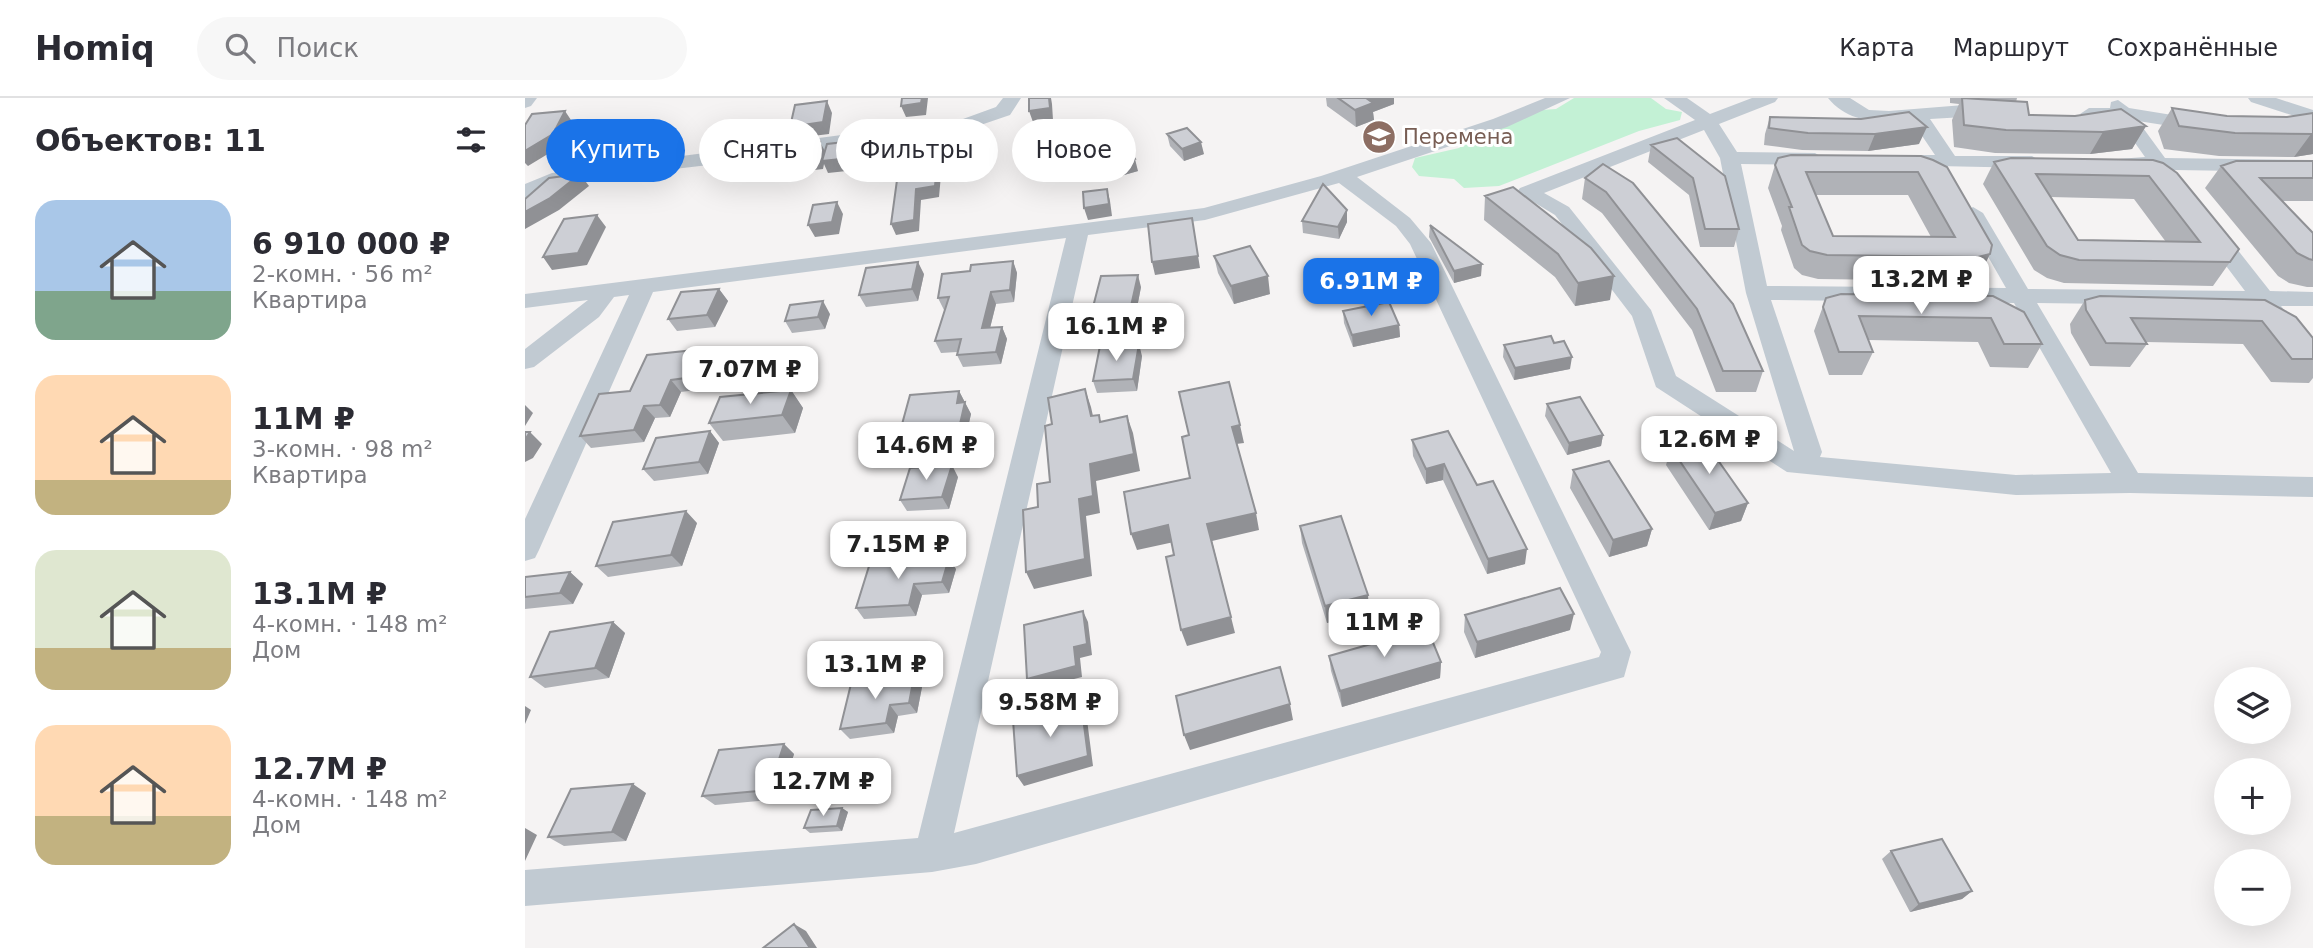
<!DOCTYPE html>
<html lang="ru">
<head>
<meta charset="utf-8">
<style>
  body { margin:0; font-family:"DejaVu Sans",sans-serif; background:#f7f7f7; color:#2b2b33; height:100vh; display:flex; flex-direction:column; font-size:26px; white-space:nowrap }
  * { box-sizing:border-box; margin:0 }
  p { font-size:23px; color:#7c7c81 }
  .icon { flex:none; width:38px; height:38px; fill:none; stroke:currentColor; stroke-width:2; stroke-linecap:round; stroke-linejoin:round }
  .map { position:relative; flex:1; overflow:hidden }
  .drawer { display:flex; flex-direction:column; background:#fff; width:525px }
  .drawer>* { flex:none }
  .hud { position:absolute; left:21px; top:21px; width:665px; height:63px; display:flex; gap:14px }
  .controls { position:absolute; left:1689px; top:569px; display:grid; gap:14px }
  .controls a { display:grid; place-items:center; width:77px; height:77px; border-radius:50%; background:#fff; box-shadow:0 7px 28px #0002; font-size:35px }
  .price { position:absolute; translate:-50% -60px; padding:0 16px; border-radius:14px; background:#fff; color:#222; font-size:23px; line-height:46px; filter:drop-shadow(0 2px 4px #0008) }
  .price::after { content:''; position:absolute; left:50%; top:42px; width:21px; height:16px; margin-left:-10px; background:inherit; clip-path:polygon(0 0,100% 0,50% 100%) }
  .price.active { background:#1a73e8; color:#fff }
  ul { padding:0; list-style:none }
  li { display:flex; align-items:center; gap:21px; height:175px; padding:0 35px }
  li span { display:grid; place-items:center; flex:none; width:196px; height:140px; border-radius:21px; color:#555 }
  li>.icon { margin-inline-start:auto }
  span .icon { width:84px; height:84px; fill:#fffc; stroke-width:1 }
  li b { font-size:30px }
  h2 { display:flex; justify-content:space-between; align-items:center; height:84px; padding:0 35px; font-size:30px }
  .pill { padding:0 24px; border-radius:32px; background:#fff; box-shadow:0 7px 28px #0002; font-size:24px; line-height:63px }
  .pill.active { background:#1a73e8; color:#fff }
  header { display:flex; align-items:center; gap:42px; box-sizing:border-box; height:98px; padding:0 35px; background:#fff; border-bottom:2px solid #e1e1e2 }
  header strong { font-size:33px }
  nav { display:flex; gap:38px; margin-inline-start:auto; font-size:24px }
  .search { width:490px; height:63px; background:#f7f7f7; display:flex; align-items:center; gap:18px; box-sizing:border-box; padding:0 24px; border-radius:38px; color:#7c7c81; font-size:26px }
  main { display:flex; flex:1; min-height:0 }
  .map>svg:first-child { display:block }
  .green { fill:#c3f1d5 }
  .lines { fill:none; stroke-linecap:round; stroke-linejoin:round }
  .minor { fill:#c1cad2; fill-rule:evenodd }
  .wall { fill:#b0b2b7; fill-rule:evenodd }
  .shaded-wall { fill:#909195 }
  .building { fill:#cdcfd5; stroke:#909195; stroke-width:2; fill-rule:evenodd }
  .labels { text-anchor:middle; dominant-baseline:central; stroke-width:6; stroke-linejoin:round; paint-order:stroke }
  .far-education-label { font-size:21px; fill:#785e54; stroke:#fff; text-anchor:start }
</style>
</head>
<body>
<header>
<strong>Homiq</strong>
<div class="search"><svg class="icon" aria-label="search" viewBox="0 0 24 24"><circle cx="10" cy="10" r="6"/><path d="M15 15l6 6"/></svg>Поиск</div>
<nav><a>Карта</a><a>Маршрут</a><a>Сохранённые</a></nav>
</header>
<main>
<section class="drawer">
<h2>Объектов: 11<svg class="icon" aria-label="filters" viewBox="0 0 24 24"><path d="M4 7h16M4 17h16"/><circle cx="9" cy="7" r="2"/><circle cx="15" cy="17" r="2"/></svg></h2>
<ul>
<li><span style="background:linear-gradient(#a9c7e8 65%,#7fa58c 0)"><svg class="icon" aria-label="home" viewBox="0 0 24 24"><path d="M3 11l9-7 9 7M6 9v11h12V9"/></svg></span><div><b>6 910 000 ₽</b><p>2-комн. · 56 m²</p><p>Квартира</p></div></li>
<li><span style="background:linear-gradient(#ffd9b3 75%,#c2b280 0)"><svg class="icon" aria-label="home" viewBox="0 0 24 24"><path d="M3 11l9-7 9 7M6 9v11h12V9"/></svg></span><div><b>11M ₽</b><p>3-комн. · 98 m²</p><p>Квартира</p></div></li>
<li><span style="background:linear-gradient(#dfe7d0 70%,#c2b280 0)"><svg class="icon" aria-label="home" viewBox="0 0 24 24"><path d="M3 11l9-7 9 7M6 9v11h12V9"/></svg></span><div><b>13.1M ₽</b><p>4-комн. · 148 m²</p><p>Дом</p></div></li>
<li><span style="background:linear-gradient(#ffd9b3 65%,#c2b280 0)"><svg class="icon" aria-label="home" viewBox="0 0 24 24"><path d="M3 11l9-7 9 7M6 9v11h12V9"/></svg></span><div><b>12.7M ₽</b><p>4-комн. · 148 m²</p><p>Дом</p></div></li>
</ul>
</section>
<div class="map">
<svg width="1788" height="850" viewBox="0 0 1788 850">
  <rect width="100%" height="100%" fill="#f5f3f3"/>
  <path class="green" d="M1049 0H1126L1141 11 1157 14 1155 22 1114 33 974 88 939 90 929 81 894 78 887 69 890 60 934 50 952 35 1017 12 1031 11Z"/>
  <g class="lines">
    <path class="minor" d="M0 0H12L6 8 0 10Z
      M478 0H496L485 17 441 32 278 56 47 83 0 100V86L27 75 438 21 471 9Z
      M1020 0H1045L982 29 832 79 885 120 906 145 1106 554 1099 579 451 766 407 774 0 808V772L393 740 541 140 128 194 14 452 10 460 0 463V421L104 197 89 199 74 219 9 269 0 271V251L63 202 0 210V196L679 110 796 78 968 21ZM814 85 871 128 885 146 1076 554 1074 559 429 735 563 137 680 122Z
      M1139 0H1162L1185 16 1227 0H1253L1250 4 1194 26 1212 54 1290 55 1300 61 1290 67 1216 66 1242 188 1481 190 1438 115 1448 109 1458 115 1503 191 1720 193 1674 132 1685 126 1693 127 1745 193 1788 194V208H1756L1788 248V273L1779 271 1731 208 1512 205 1613 375 1788 379V399L1605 395 1491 397 1262 374 1131 289 1107 218 1030 117 992 94 995 90 1170 22ZM1179 32 1195 60 1221 195 1269 353 1151 278 1126 212 1044 109 1019 95ZM1246 202 1489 205 1586 375 1491 377 1295 359 1297 354Z
      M1303 0H1325L1344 12 1364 13 1439 7 1475 13 1477 17 1468 23 1439 19 1405 21 1430 58H1507L1517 64 1507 70 1366 67 1363 63 1373 57H1410L1387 23C1357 25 1324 26 1303 0Z
      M1723 0H1751L1788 12V24L1726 4Z
      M1593 2 1604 10 1684 23 1686 27 1684 31 1677 33 1613 23 1640 60 1788 62V74L1649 72 1653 77 1643 83 1636 81 1629 71 1593 69 1590 65 1593 61 1620 59 1593 21 1564 22 1555 16 1564 10H1585L1586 4Z"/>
  </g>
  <path class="wall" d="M801 0H869V6L848 14 849 22 831 29 802 8Z
    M1425 0H1492L1491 4 1504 17 1621 28 1607 51 1565 56 1470 55 1429 49 1427 22 1434 6 1425 5Z
    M1647 10 1702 18 1762 19 1788 15V56L1769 59 1694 58 1639 51 1633 33Z
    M1245 19 1336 21 1394 46 1343 53 1277 52 1239 47 1240 36Z
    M642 36 679 56 659 63 645 48Z
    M1152 40 1214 131 1209 149H1175L1164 97 1123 64 1126 47Z
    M579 51 613 73 592 79 583 62Z
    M1396 58 1465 156 1453 180 1441 183 1293 181 1277 177 1269 170 1256 132 1257 128 1243 90 1250 67ZM1290 97H1383L1406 139 1308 138Z
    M1628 62 1705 164 1688 188 1539 185 1522 180 1509 172 1458 86 1469 64ZM1525 99 1609 101 1641 144 1553 142Z
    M1788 63V103H1757L1788 135V189H1782L1764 185 1753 178 1680 90 1696 68Z
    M1078 66 1238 273 1231 294H1191L1167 232 1077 115 1057 101 1060 80Z
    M988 89 1085 202 1050 208 1030 179 959 122 960 98Z
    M777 123 822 124 814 141 778 135Z
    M905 127 956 178 929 185 904 139Z
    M689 158 745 196 709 206 693 175Z
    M488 163 492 175 489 204 471 206 465 230 477 229 482 241 476 266 438 269 432 257V254L416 255 410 243 420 212H419L413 200 445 173Z
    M399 176 393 203 341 209 334 197Z
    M616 189 610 220 572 221 568 209Z
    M194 191 203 203 190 229 152 233 143 221Z
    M1301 200 1499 214 1517 246 1503 270 1465 269 1453 244 1343 242 1348 254 1337 277H1304L1289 233Z
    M1560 202H1740L1788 240V280L1784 285 1746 284 1718 246 1621 244 1622 246 1605 269 1565 268 1546 235 1545 226Z
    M818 213 874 227 875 239 828 249 819 225Z
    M305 216 300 231 267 235 260 223Z
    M1029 245 1045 271 989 282 978 259 979 247Z
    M170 252 185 273 178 291 156 294 145 319 130 320 119 344 66 350 55 338 105 293Z
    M617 258 612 293 572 295 568 283Z
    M266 292 278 310 270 335 198 343 184 325Z
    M434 293 446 316 441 338H433L431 349 380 353 373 341Z
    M1022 306 1078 337 1076 348 1042 357 1020 318Z
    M185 333 194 345 183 376 129 383 118 371Z
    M887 342 952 387 1000 466 962 476 918 382 901 386 888 358Z
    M1146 350 1223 405 1216 423 1184 432 1141 367Z
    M1048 372 1127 431 1122 448 1084 459 1045 390Z
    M433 379 424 411 382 413 375 402Z
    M172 425 157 468 83 479 71 468Z
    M775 428 844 513 802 525 777 445Z
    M345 465 431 471 424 495 397 497 391 518 339 521 331 510Z
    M45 474 58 486 48 506 0 511V479Z
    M940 517 1045 532 950 560 939 534Z
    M88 524 100 535 84 580 20 590 5 579Z
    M804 558 916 564 915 580 817 609 806 573Z
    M397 589 392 615 373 618 369 635 325 641 315 631Z
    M259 646 269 656 255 701 190 707 177 698Z
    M121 695 101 743 39 748 23 739Z
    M317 710 323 714 317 733 285 735 279 730Z
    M1366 753 1447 793 1437 801 1385 814 1357 761Z"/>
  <path class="shaded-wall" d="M397 0H403L401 17 381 19 376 8Z
    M524 0H526L527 6 528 22 508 24 504 13Z
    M841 0H869V6L848 14 849 22 831 29 830 12Z
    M302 3 307 15 304 36 271 40 265 29Z
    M40 13 48 25 36 48 3 68 0 65V53Z
    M1621 28 1607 51 1565 56 1578 34Z
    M455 29 459 40 456 72 416 77 414 99 396 102 394 133 371 137 366 126 391 91 412 66Z
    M1402 29 1394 46 1343 53 1350 36Z
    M1786 36H1788V56L1769 59Z
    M329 43 335 55 331 72 303 75 299 66 298 71 264 75 258 63 295 44 301 55Z
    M676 44 679 56 659 63 657 51Z
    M610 61 613 73 592 79 589 67Z
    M55 76 64 88 34 112 0 131V114Z
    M582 91 585 103 587 118 563 122 559 110Z
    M312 104 318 116 314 136 290 139 283 127Z
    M822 112V124L814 141 813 129Z
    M72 117 81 129 62 167 27 172 18 159Z
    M667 120 675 170 630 177 627 164Z
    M1465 156 1453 180 1441 183 1453 159Z
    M488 163 492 175 489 204 485 192Z
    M393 164 399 176 393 203 387 191Z
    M957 166 956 178 929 185V173Z
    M613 177 616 189 610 220 606 208Z
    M743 178 745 196 709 206 706 188Z
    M1089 178 1085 202 1050 208 1053 185Z
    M194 191 203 203 190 229 182 217Z
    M466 194 471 206 462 242 457 230Z
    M298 203 305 216 300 231 293 219Z
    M874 227 875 239 828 249 827 237Z
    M477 229 482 241 476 266 471 254Z
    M614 246 617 258 612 293 608 281Z
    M170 252 185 273 178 291 168 279 165 262Z
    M1047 259 1045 271 989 282 990 270Z
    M146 282 156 294 145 319 135 307Z
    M560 291 566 309 572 336 566 318Z
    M266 292 278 310 270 335 257 317Z
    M434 293 446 316 441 338 435 326 432 305Z
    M0 307 8 315 0 328Z
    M119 308 130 320 119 344 109 332Z
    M602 318 608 335 615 373 571 383 575 415 561 418 567 478 509 491 501 474 554 401 565 366Z
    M427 326 433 338 431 349 424 337Z
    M715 327 719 345 711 346 707 329Z
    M185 333 194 345 183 376 174 364Z
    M5 334 17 346 8 360 0 364V342Z
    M1078 337 1076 348 1042 357 1044 345Z
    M919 366 918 382 901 386V371Z
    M427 367 433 379 424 411 417 399Z
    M1223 405 1216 423 1184 432 1190 415Z
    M161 413 172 425 157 468 146 457Z
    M731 415 734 432 687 443 710 535 662 548 656 532 682 426Z
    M643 427 649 444 612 452 606 436Z
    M1127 431 1122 448 1084 459 1088 442Z
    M1002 451 1000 466 962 476 963 461Z
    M424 460 431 471 424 495 417 484Z
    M45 474 58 486 48 506 35 495Z
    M389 486 397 497 391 518 384 507Z
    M843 497 844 513 802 525 800 508Z
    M558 513 563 524 567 557 555 560 557 579 509 591 502 581 549 549Z
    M1049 516 1045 532 950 560 952 544Z
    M88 524 100 535 84 580 70 570Z
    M916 564 915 580 817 609 815 593Z
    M389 579 397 589 392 615 384 605Z
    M556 604 561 614 568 668 499 688 492 678Z
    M765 606 768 622 665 652 659 637Z
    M365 607 373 618 369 635 361 625Z
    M0 608 6 612 0 626Z
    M259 646 269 656 255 701 244 692Z
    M108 686 121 695 101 743 87 734Z
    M317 710 323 714 317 733 312 728Z
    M0 730 12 737 0 763Z
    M1447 793 1437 801 1385 814 1394 806Z
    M269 826 281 833 292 850H285Z"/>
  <path class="building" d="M377 0H397L396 5 376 8Z
    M504 0H524L525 10 504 13Z
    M813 0H841L848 5 830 12Z
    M1437 0 1502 4 1504 17 1550 18 1596 11 1621 28 1578 34 1481 32 1439 27Z
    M302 3 298 24 265 29 270 7Z
    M1647 10 1702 18 1762 19 1788 15V36L1710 35 1654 28Z
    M40 13 28 36 0 53V27L7 16Z
    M1384 14 1402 29 1350 36 1283 35 1244 30 1245 19 1336 21Z
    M415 27V33L455 29 452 61 412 66 410 88 391 91 389 122 366 126 372 82H375L378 66 397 64 402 29Z
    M662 30 676 44 657 51 642 36Z
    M1152 40 1200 78 1214 131H1180L1168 80 1126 47Z
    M329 43 325 60 297 63 302 46Z
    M295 44 292 59 258 63 261 48Z
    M600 45 610 61 589 67 579 51Z
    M1266 57 1396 58 1408 62 1422 69 1467 147 1465 156 1453 159 1302 157 1285 153 1277 147 1264 109H1267L1250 67 1253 60ZM1281 74H1393L1430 139 1308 138Z
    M1486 60 1628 62 1638 65 1652 75 1714 151 1705 164 1554 162 1535 157 1522 148 1469 64ZM1511 76 1624 78 1675 144 1553 142Z
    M1711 63H1788V80H1735L1788 135V162L1784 161 1772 155 1696 68Z
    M1078 66 1108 85 1208 206 1238 273H1198L1172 211 1081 94 1060 80Z
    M55 76 25 100 0 114V101L24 80Z
    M798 86 822 112 813 129 777 123Z
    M988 89 1066 150 1089 178 1053 185 1033 156 960 98Z
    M582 91 584 106 559 110 558 94Z
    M312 104 307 124 283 127 288 107Z
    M72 117 53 155 18 159 39 121Z
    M667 120 673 158 627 164 623 126Z
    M905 127 957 166 929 173Z
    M725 148 743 178 706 188 689 158Z
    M488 163 485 192 466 194 457 230 477 229 471 254 432 257 436 241 410 243 424 199 413 200 417 176 445 173 446 167Z
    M393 164 387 191 334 197 341 170Z
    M613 177 606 208 568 209 576 178Z
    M194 191 182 217 143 221 156 194Z
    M1316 196 1468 198 1499 214 1517 246H1479L1466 220 1334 218 1348 254H1314L1298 209 1301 200Z
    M1575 198 1740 202 1771 219 1788 240V261H1767L1737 223 1606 220 1622 246 1581 245 1561 212 1560 202Z
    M298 203 293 219 260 223 265 207Z
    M864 204 874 227 827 237 818 213Z
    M1026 238 1029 245 1039 243 1047 259 990 270 979 247Z
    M614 246 608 281 568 283 575 248Z
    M170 252 165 262 176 261 168 279 146 282 135 307 119 308 109 332 55 338 74 296 105 293 122 257Z
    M704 284 715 327 707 329 731 415 682 426 706 519 656 532 641 459 649 457 643 427 606 436 599 394 665 380 657 339 664 337 654 294Z
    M560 291 566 318 574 317 575 324 602 318 609 356 565 366 568 398 554 401 560 461 501 474 498 412 513 409 512 386 525 384 520 328 527 326 523 300Z
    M266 292 257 317 184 325 195 299Z
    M434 293 432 305 440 304 435 326H427L424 337 373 341 385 297Z
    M1055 299 1078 337 1044 345 1022 306Z
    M185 333 174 364 118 371 131 340Z
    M923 333 952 387 968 383 1002 451 963 461 919 366 901 371 887 342Z
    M0 334H5L0 342Z
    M1178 341 1223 405 1190 415 1146 350Z
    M1084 363 1127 431 1088 442 1048 372Z
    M427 367 417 399 375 402 385 370Z
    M161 413 146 457 71 468 88 424Z
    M816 418 843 497 800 508 775 428Z
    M424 460 417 484 389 486 384 507 331 510 345 465Z
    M45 474 35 495 0 499V479Z
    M1035 490 1049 516 952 544 940 517Z
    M558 513 562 546 549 549 551 568 502 581 499 527Z
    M88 524 70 570 5 579 25 534Z
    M902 530 916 564 815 593 804 558Z
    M755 569 765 606 659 637 651 598Z
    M389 579 384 605 365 607 361 625 315 631 326 586Z
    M556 604 563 658 492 678 488 622Z
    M259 646 244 692 177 698 194 652Z
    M108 686 87 734 23 739 46 691Z
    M317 710 312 728 279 730 286 712Z
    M1417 741 1447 793 1394 806 1366 753Z
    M269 826 285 850H238Z"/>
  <defs>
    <g id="school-disc" transform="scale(1.75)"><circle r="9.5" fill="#8d6e63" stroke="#fff"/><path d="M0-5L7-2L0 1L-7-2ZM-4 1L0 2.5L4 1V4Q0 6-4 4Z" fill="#fff"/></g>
  </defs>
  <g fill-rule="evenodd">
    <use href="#school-disc" x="854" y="39"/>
  </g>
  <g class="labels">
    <g class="far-education-label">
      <text x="878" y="39">Перемена</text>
    </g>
  </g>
</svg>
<div class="controls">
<a><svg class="icon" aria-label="layers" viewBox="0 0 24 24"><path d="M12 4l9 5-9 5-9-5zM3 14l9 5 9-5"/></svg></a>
<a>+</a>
<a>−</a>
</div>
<b class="price" style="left:1396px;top:218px">13.2M ₽</b>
<b class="price active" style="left:846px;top:220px">6.91M ₽</b>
<b class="price" style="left:591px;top:265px">16.1M ₽</b>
<b class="price" style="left:225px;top:308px">7.07M ₽</b>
<b class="price" style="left:1184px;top:378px">12.6M ₽</b>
<b class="price" style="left:401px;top:384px">14.6M ₽</b>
<b class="price" style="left:373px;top:483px">7.15M ₽</b>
<b class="price" style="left:859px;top:561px">11M ₽</b>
<b class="price" style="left:350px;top:603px">13.1M ₽</b>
<b class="price" style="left:525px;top:641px">9.58M ₽</b>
<b class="price" style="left:298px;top:720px">12.7M ₽</b>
<div class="hud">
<a class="pill active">Купить</a>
<a class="pill">Снять</a>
<a class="pill">Фильтры</a>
<a class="pill">Новое</a>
</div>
</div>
</main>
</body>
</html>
